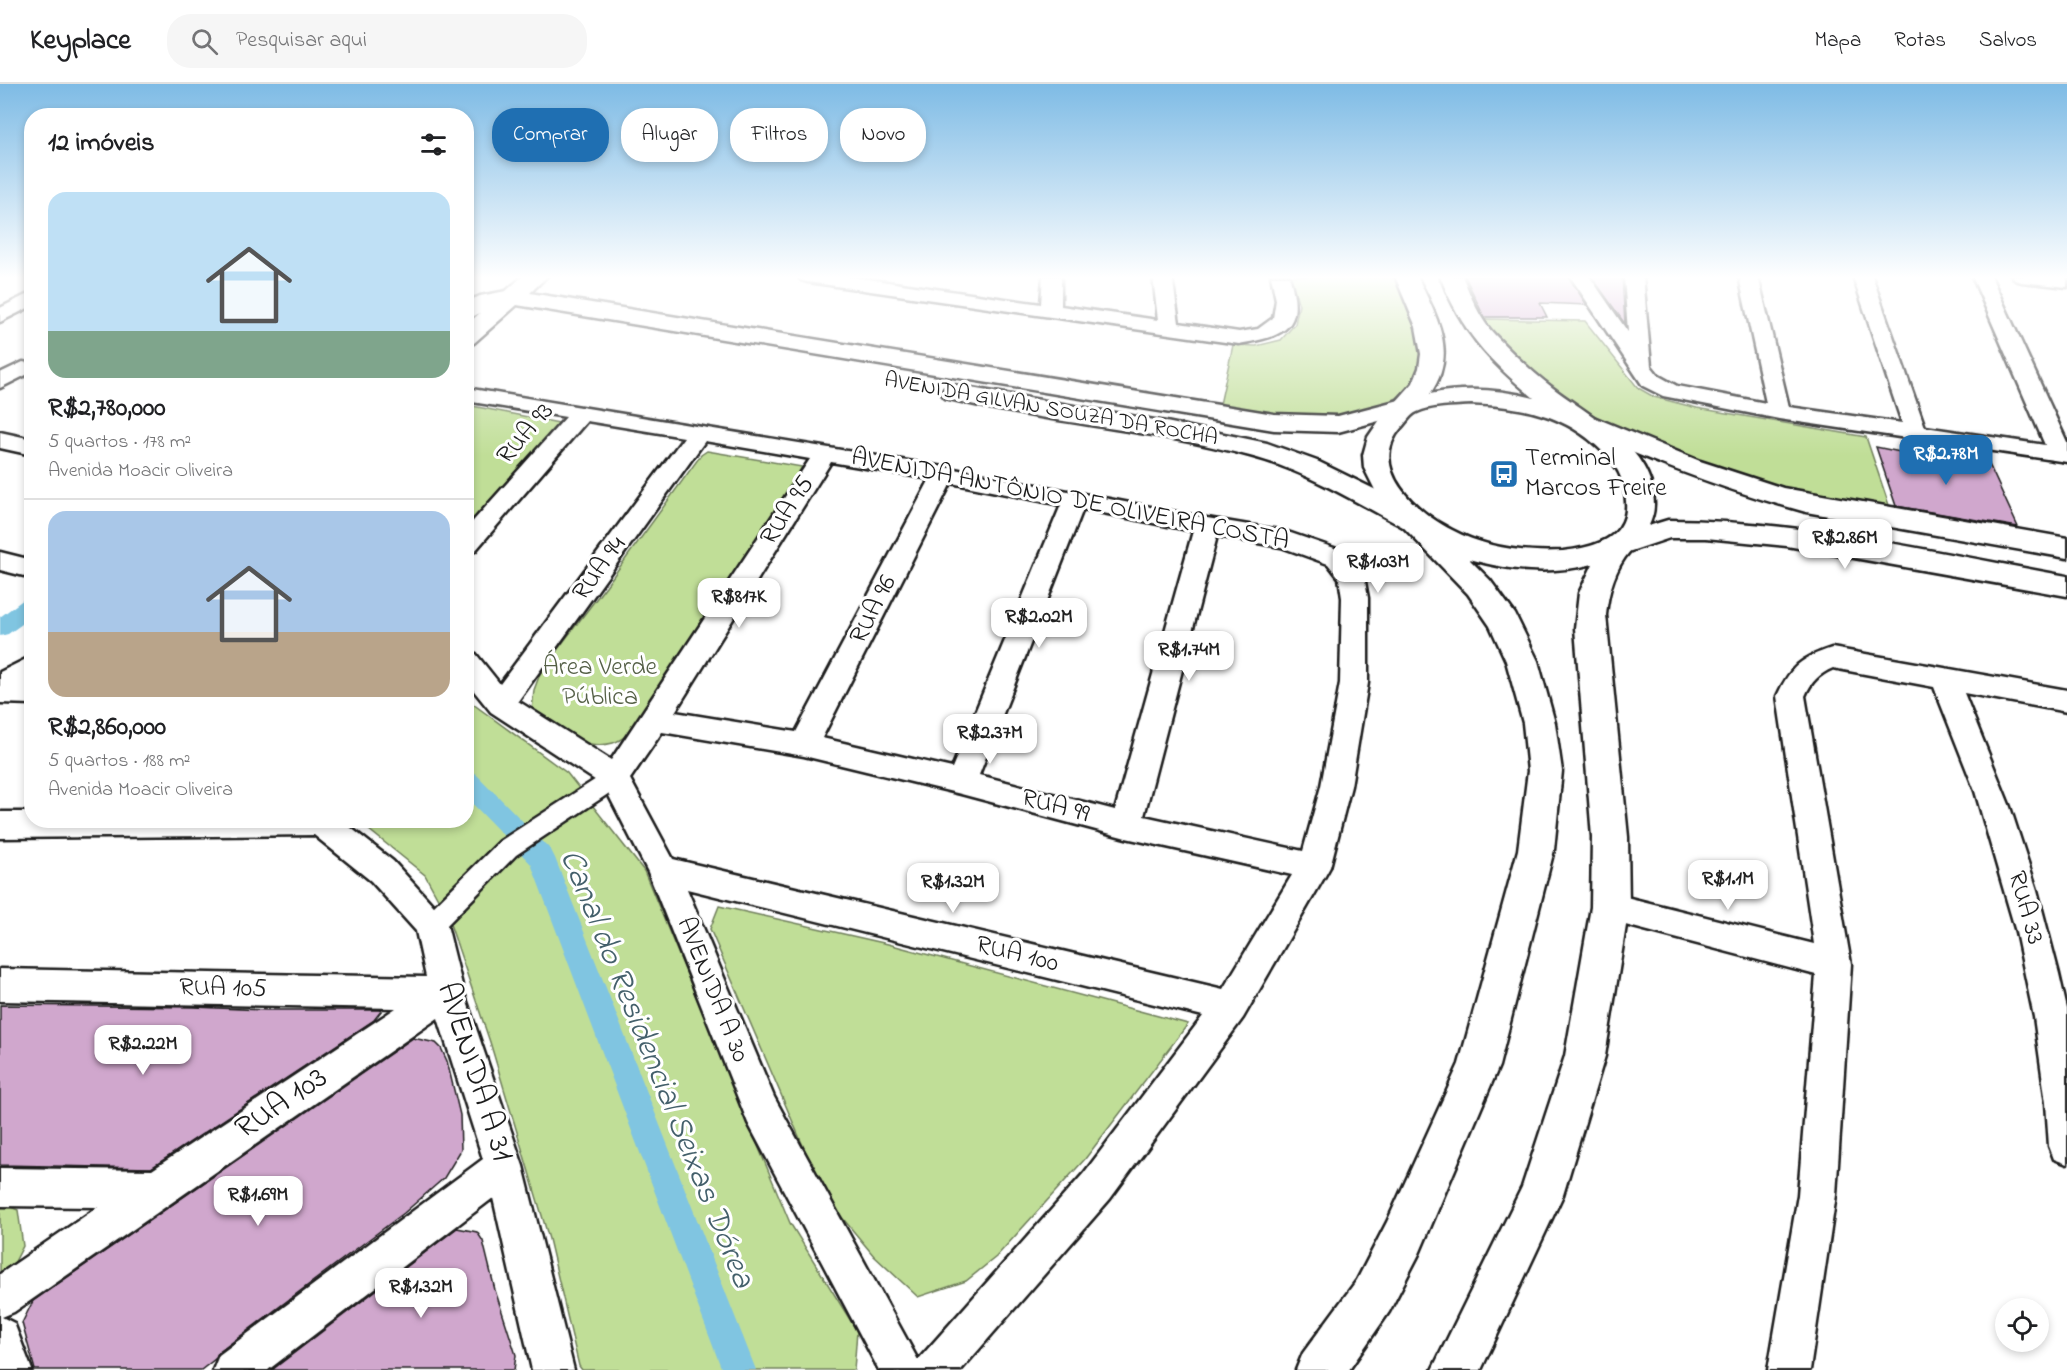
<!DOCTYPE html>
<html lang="pt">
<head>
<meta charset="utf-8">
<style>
  body { margin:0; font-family:"Indie Flower",sans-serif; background:#f6f6f6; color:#202124; height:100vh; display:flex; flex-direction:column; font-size:22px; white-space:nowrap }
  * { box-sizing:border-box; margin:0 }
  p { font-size:20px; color:#757577 }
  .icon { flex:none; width:33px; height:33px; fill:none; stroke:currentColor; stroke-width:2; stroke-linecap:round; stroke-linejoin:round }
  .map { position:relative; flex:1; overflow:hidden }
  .drawer { position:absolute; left:24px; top:24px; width:450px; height:720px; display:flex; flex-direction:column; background:#fff; border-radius:24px; box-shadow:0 3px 9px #0003 }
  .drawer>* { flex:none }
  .banner { position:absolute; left:492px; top:24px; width:570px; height:54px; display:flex; gap:12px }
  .fabs { position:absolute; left:1995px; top:1214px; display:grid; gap:12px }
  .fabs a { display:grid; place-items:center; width:54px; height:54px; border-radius:50%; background:#fff; box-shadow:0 3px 9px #0003; font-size:30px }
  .price { position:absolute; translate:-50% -51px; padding:0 14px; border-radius:12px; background:#fff; color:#222; font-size:20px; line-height:39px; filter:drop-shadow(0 2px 3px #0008) }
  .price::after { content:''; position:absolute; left:50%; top:36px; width:18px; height:14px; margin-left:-9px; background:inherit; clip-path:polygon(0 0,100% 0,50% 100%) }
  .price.selected { background:#1f6fb2; color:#fff }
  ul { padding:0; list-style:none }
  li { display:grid; align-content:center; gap:12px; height:318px; padding:0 24px }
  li+li { border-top:2px solid #e0e0e0 }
  li span { display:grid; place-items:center; height:186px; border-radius:18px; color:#555 }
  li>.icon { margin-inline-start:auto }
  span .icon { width:108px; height:108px; fill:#fffc; stroke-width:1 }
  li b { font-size:26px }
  h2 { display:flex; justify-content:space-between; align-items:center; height:72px; padding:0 24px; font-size:26px }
  .chip { padding:0 21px; border-radius:24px; background:#fff; box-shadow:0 3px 9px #0003; font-size:21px; line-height:54px }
  .chip.selected { background:#1f6fb2; color:#fff }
  header { display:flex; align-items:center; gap:36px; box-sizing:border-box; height:84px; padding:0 30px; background:#fff; border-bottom:2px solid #e0e0e0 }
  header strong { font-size:28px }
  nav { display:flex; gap:33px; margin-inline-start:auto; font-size:21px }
  .search { width:420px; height:54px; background:#f6f6f6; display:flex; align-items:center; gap:15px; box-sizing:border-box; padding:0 21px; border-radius:24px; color:#757577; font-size:22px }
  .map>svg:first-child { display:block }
  .green { fill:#c0de97; stroke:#6e7d5a; stroke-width:1.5 }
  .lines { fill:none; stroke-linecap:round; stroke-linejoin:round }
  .canal { fill:#80c5e1; fill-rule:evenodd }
  .building { fill:#d0a7cd; stroke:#1c1c1c; stroke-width:1.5 }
  .pedestrian-casing { stroke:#1c1c1c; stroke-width:5 }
  .minor-casing { stroke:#1c1c1c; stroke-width:5 }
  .tertiary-casing { stroke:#1c1c1c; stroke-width:5 }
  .secondary-casing { stroke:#1c1c1c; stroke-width:5 }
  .primary-casing { stroke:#1c1c1c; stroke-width:5 }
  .pedestrian { fill:#fff; fill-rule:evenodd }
  .minor { fill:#fff; fill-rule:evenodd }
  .tertiary { fill:#fff; fill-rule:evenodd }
  .secondary { fill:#fff; fill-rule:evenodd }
  .primary { fill:#fff; fill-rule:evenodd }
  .labels { text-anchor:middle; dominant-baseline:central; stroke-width:6; stroke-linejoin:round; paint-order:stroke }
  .far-street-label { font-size:22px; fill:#1c1c1c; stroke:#fff }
  .street-label { font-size:26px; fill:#1c1c1c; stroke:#fff }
  .poi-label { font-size:26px; fill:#1c1c1c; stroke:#fff; text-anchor:start }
  .park-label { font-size:26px; fill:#556047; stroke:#fff }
  .near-street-label { font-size:32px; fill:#1c1c1c; stroke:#fff }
  .near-water-label { font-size:33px; font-style:italic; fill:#44606b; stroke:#fff }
</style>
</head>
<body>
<header>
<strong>Keyplace</strong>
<div class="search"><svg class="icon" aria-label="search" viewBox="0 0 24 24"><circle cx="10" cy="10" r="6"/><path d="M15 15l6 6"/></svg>Pesquisar aqui</div>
<nav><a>Mapa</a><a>Rotas</a><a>Salvos</a></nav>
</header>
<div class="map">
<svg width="2067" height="1286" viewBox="0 0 2067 1286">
  <rect width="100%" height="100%" fill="#fff"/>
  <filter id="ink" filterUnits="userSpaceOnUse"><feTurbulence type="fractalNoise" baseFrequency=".0167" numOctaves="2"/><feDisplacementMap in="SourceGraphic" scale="12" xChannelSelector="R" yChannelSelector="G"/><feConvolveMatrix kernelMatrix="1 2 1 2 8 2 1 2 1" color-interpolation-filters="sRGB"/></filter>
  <g filter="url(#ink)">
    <path class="green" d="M1290 192H1396C1409 218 1429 252 1424 283 1423 291 1412 302 1405 308 1353 349 1279 332 1219 325L1233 261 1256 262 1281 256 1295 240 1299 221Z
      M1484 235 1585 237 1638 304 1654 313 1697 324 1866 353 1892 430 1841 422 1683 377 1579 327 1542 298 1499 257Z
      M467 321 559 339 467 449Z
      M707 367 802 383 637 644C629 649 621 657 613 659 581 668 556 643 532 627L534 606 541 587 606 502 701 371Z
      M467 611 473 620 567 689 644 787 790 1139 857 1247 854 1286H582L579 1282 549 1155 490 958 447 831 425 791 358 737 466 736Z
      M719 822 888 860 1188 940 1085 1075 996 1173 966 1197 918 1213 874 1172 825 1113 710 845Z
      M0 1119 18 1126 23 1162 8 1191 0 1199Z"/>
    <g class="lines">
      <path class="canal" d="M32 513V533L8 550 0 552V533L24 515Z
        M466 686 475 689 551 766 555 774 756 1286H722L531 780 466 713Z"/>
    </g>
    <path class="building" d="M1465 192H1568L1587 221 1540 219 1547 233H1484Z
      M1591 192H1622L1625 240Z
      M1876 363 1939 376 1937 368 1987 376 2018 443 1896 422Z
      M0 921 194 923 266 926H382L374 936 151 1084 0 1081Z
      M413 954 436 959 441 964 447 977 460 1031 461 1066 444 1094 404 1129 218 1269 215 1275 201 1286H35L22 1239 33 1217Z
      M457 1144 477 1148 483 1157 495 1206 516 1271 514 1286H272Z"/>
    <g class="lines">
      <g class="pedestrian-casing">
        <path id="pedestrian" d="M615 685 623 688 626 694 623 700 516 771 439 849 431 852 423 849 419 841 423 833 500 757 607 688Z"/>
      </g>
      <g class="minor-casing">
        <path id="minor" d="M798 192H846L1041 220 1043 192H1061V222L1158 236 1153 192H1172L1179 239 1239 248 1258 245 1273 234 1276 216 1271 192H1289C1305 243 1287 252 1239 260L808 198 801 196Z
          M1570 192H1589L1628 248 1624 192H1643L1651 282 1659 292 1677 302 1766 319 1739 192H1758L1789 323 1902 339 1853 192H1872L1925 343 2045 361 1972 192H1991L2067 358V378L1779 335 1663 312 1643 302Z
          M2012 192H2067V203L2022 198 2015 196Z
          M32 208V222L0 238V224Z
          M23 278 32 280V292L26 291 0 304V289Z
          M466 304 944 383 1207 434 1285 447 1346 468 1364 492 1368 514V599L1351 702 1330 783 1325 792 1243 934 1110 1115 961 1286H879L748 1039 648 788 604 702 491 628 466 597V567L476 570 500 600 684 353 587 337 475 467 466 469V445L566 333 466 317ZM705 357 810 375 611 676 518 617ZM831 378 930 395 796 648 675 628ZM951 399 1061 421 952 684 822 654ZM1083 425 1193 447 1115 726 979 691ZM1217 452 1281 463 1328 480 1339 494 1342 514 1340 599 1321 702 1303 767 1144 732ZM662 648 804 672 961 710 1126 754 1292 791 1223 905 673 775 630 695ZM687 805 1203 932 1084 1089 918 1276 774 1013Z
          M0 468 32 476V494L0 486Z
          M1832 564 2067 606V628L1964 609 2010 723 2037 806 2059 890 2067 925V1080L2054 1075 2049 1062 2046 1019 2034 933 2016 848 1975 707 1934 603 1833 584C1819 590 1811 598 1805 612L1851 880 1836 1111 1810 1286H1768L1798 1111 1816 891 1610 837 1599 833 1594 823 1599 813 1610 809 1814 860 1777 612C1791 582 1801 574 1832 564Z
          M32 572V595L27 598H32V620L0 619V588Z
          M0 728H32V736H341L393 777 442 831 447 841 464 909 523 1082 574 1286H532L493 1114 268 1286H213L219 1271 483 1075 438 934 14 1228 2 1233 14 1239 32 1286H0V1190L98 1123 0 1122V1084L152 1086 396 924 0 917V885L426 893 416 847 371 797 314 751 0 754Z"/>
      </g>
      <g class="tertiary-casing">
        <path id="tertiary" d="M523 192H547L530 209 1274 330 1338 332 1407 314 1416 317 1420 322 1416 327 1338 348 1274 346 517 221 474 259 466 261V241L480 229 466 236V218L480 212 506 207Z
          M954 301 1166 338 1267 359 1317 377 1427 431 1431 438 1427 445 1417 447 1407 445C1357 419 1305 386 1250 372 1150 345 1045 339 945 314L941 309 945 304Z
          M0 348 32 355V371L0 364Z"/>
      </g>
      <g class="secondary-casing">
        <path id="secondary" d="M1579 327 1700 377 1783 404 2067 454V474L1806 428C1724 406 1647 376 1570 341L1566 335 1570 329Z
          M1668 436C1801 436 1937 469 2067 492V512L1787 462 1706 454H1670L1619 471 1609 468 1605 461 1609 454Z"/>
      </g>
      <g class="primary-casing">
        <path id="primary" d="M1395 192H1417C1436 232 1459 269 1430 310 1465 303 1499 305 1534 314 1488 276 1462 248 1440 192H1462C1471 212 1479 235 1495 251 1513 270 1532 288 1553 304 1591 333 1654 364 1654 420 1654 440 1642 453 1630 467 1615 484 1608 509 1606 531L1628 753 1629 823 1605 972 1563 1111 1481 1286H1432L1522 1103 1565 972 1591 823 1592 753 1575 544 1579 509 1593 480C1550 491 1511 487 1469 475L1490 496 1515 530 1538 577 1555 639 1562 687 1554 766 1499 982 1419 1170 1389 1228 1349 1286H1296L1303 1269 1357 1196 1387 1138 1459 980 1518 766 1528 687 1523 639 1506 577 1490 542 1468 510 1383 422 1364 384 1363 371 1368 353 1379 337 1413 299 1419 284 1421 270 1416 243ZM1471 320C1520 322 1565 330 1601 366 1612 376 1621 388 1624 404 1627 417 1628 432 1620 443 1609 460 1581 465 1563 467 1525 469 1486 464 1452 446 1418 429 1366 385 1401 344 1406 339 1410 331 1417 328 1431 321 1455 321 1471 320Z"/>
      </g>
      <use href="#pedestrian" class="pedestrian"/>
      <use href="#minor" class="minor"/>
      <use href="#tertiary" class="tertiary"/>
      <use href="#secondary" class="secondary"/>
      <use href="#primary" class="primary"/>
    </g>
  </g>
  <linearGradient id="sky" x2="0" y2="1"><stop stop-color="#7ebbe5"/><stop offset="0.52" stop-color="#fff"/><stop offset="1" stop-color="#fff" stop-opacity="0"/></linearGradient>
  <rect width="2067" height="372" fill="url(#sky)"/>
  <defs>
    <g id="bus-square" transform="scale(1.5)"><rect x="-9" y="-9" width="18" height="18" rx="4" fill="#1f6fb2" stroke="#fff"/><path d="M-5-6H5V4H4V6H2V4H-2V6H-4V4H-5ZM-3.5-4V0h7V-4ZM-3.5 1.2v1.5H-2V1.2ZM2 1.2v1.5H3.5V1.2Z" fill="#fff"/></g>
  </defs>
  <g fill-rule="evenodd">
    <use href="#bus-square" x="1504" y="390"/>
  </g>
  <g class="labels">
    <g class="far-street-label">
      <text transform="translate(1051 326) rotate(10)">AVENIDA GILVAN SOUZA DA ROCHA</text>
    </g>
    <g class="street-label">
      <text transform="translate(526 350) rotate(-49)">RUA 93</text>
      <text transform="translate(1070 416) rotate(11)">AVENIDA ANTÔNIO DE OLIVEIRA COSTA</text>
      <text transform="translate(788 427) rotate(-57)">RUA 95</text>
      <text transform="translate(600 485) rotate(-54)">RUA 94</text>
      <text transform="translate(874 526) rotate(-63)">RUA 96</text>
      <text transform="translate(1055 723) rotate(15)">RUA 99</text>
      <text transform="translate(2025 824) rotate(74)">RUA 33</text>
      <text transform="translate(1017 871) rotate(14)">RUA 100</text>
      <text transform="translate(223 905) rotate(1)">RUA 105</text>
      <text transform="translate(712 906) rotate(68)">AVENIDA A 30</text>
    </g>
    <g class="poi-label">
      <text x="1525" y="375">Terminal<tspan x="1525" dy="30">Marcos Freire</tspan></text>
    </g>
    <g class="park-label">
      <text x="600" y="584">Área Verde<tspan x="600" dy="30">Pública</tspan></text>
    </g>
    <g class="near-street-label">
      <text transform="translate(474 988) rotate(72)">AVENIDA A 31</text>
      <text transform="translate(282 1020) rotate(-34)">RUA 103</text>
    </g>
    <g class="near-water-label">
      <text transform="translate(656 985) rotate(68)">Canal do Residencial Seixas Dórea</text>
    </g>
  </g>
</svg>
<div class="fabs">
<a><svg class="icon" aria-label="locate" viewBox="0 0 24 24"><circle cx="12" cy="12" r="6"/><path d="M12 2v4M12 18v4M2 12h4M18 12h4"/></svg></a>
</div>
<b class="price selected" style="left:1946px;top:402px">R$2.78M</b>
<b class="price" style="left:1845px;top:486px">R$2.86M</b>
<b class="price" style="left:1378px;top:510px">R$1.03M</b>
<b class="price" style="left:739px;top:545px">R$817K</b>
<b class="price" style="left:1039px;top:565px">R$2.02M</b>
<b class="price" style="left:1189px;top:598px">R$1.74M</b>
<b class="price" style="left:990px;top:681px">R$2.37M</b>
<b class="price" style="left:1728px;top:827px">R$1.1M</b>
<b class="price" style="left:953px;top:830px">R$1.32M</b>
<b class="price" style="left:143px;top:992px">R$2.22M</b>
<b class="price" style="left:258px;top:1143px">R$1.69M</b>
<b class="price" style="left:421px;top:1235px">R$1.32M</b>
<div class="banner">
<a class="chip selected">Comprar</a>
<a class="chip">Alugar</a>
<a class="chip">Filtros</a>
<a class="chip">Novo</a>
</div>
<section class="drawer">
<h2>12 imóveis<svg class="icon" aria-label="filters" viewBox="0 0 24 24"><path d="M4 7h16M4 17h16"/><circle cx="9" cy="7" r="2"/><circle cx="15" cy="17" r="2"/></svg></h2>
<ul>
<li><span style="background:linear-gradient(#bfe0f5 75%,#7fa58c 0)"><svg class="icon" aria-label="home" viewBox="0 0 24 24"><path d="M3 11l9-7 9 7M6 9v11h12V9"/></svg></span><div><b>R$2,780,000</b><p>5 quartos · 178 m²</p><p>Avenida Moacir Oliveira</p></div></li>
<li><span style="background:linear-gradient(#a9c7e8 65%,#b9a48a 0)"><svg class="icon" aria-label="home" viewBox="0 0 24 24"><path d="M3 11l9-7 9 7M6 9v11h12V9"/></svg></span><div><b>R$2,860,000</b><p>5 quartos · 188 m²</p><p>Avenida Moacir Oliveira</p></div></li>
</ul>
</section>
</div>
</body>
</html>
